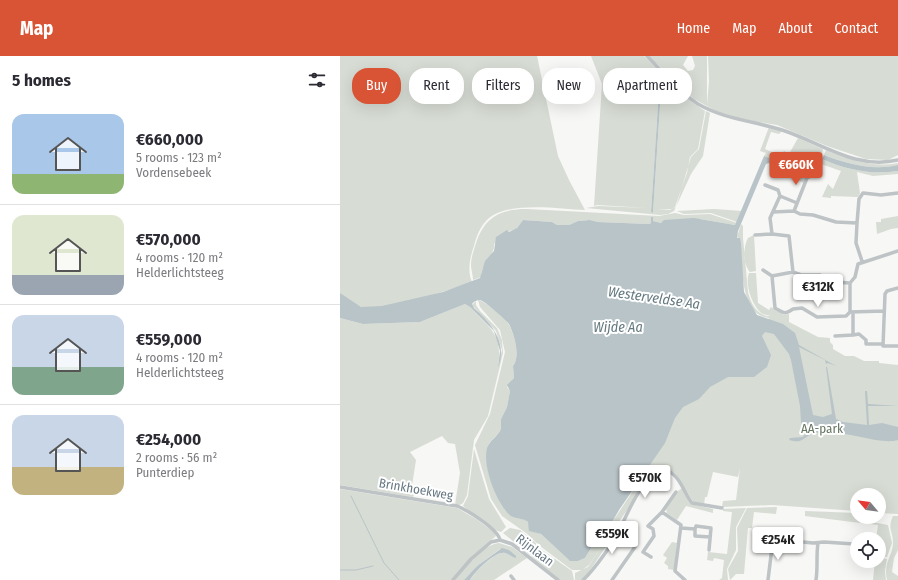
<!DOCTYPE html>
<html lang="en">
<head>
<meta charset="utf-8">
<style>
  body { margin:0; font-family:"Fira Sans Condensed",sans-serif; background:#f2f2f3; color:#2b2b33; height:100vh; display:flex; flex-direction:column; font-size:15px; white-space:nowrap }
  * { box-sizing:border-box; margin:0 }
  p { font-size:13px; color:#7c7c81 }
  .icon { flex:none; width:22px; height:22px; fill:none; stroke:currentColor; stroke-width:2; stroke-linecap:round; stroke-linejoin:round }
  .map { position:relative; flex:1; overflow:hidden }
  .details { display:flex; flex-direction:column; background:#fff; width:340px }
  .details>* { flex:none }
  .guide { position:absolute; left:12px; top:12px; width:380px; height:36px; display:flex; gap:8px }
  .needle { width:26px; rotate:299deg }
  .fabs { position:absolute; left:510px; top:432px; display:grid; gap:8px }
  .fabs a { display:grid; place-items:center; width:36px; height:36px; border-radius:50%; background:#fff; box-shadow:0 4px 16px #0002; font-size:20px }
  .price { position:absolute; translate:-50% -34px; padding:0 9px; border-radius:4px; background:#fff; color:#222; font-size:13px; line-height:26px; filter:drop-shadow(0 1px 2px #0008) }
  .price::after { content:''; position:absolute; left:50%; top:24px; width:12px; height:9px; margin-left:-6px; background:inherit; clip-path:polygon(0 0,100% 0,50% 100%) }
  .price.selected { background:#d85434; color:#fff }
  ul { padding:0; list-style:none }
  li { display:flex; align-items:center; gap:12px; height:100px; padding:0 12px }
  li+li { border-top:1px solid #e1e1e2 }
  li span { display:grid; place-items:center; flex:none; width:112px; height:80px; border-radius:12px; color:#555 }
  li>.icon { margin-inline-start:auto }
  span .icon { width:48px; height:48px; fill:#fffc; stroke-width:1 }
  li b { font-size:17px }
  h2 { display:flex; justify-content:space-between; align-items:center; height:48px; padding:0 12px; font-size:17px }
  .pill { padding:0 14px; border-radius:16px; background:#fff; box-shadow:0 4px 16px #0002; font-size:14px; line-height:36px }
  .pill.selected { background:#d85434; color:#fff }
  header { display:flex; align-items:center; gap:24px; box-sizing:border-box; height:56px; padding:0 20px; background:#d85434; color:#fff }
  header strong { font-size:19px }
  nav { display:flex; gap:22px; margin-inline-start:auto; font-size:14px }
  main { display:flex; flex:1; min-height:0 }
  .map>svg:first-child { display:block }
  .green { fill:#d7dcd4; fill-rule:evenodd }
  .water { fill:#b8c4c8 }
  .lines { fill:none; stroke-linecap:round; stroke-linejoin:round }
  .stream { stroke:#b8c4c8; stroke-width:1 }
  .minor { stroke:#bec3c6; stroke-width:3.5 }
  .labels { text-anchor:middle; dominant-baseline:central; stroke-width:4; stroke-linejoin:round; paint-order:stroke }
  .park-label { font-size:13px; fill:#677663; stroke:#fff }
  .street-label { font-size:13px; fill:#687984; stroke:#fff }
  .water-label { font-size:14px; font-style:italic; fill:#64797f; stroke:#fff }
</style>
</head>
<body>
<header>
<strong>Map</strong>
<nav><a>Home</a><a>Map</a><a>About</a><a>Contact</a></nav>
</header>
<main>
<section class="details">
<h2>5 homes<svg class="icon" aria-label="filters" viewBox="0 0 24 24"><path d="M4 7h16M4 17h16"/><circle cx="9" cy="7" r="2"/><circle cx="15" cy="17" r="2"/></svg></h2>
<ul>
<li><span style="background:linear-gradient(#a9c7e8 75%,#8fb573 0)"><svg class="icon" aria-label="home" viewBox="0 0 24 24"><path d="M3 11l9-7 9 7M6 9v11h12V9"/></svg></span><div><b>€660,000</b><p>5 rooms · 123 m²</p><p>Vordensebeek</p></div></li>
<li><span style="background:linear-gradient(#dfe7d0 75%,#9aa5b1 0)"><svg class="icon" aria-label="home" viewBox="0 0 24 24"><path d="M3 11l9-7 9 7M6 9v11h12V9"/></svg></span><div><b>€570,000</b><p>4 rooms · 120 m²</p><p>Helderlichtsteeg</p></div></li>
<li><span style="background:linear-gradient(#c9d6e8 65%,#7fa58c 0)"><svg class="icon" aria-label="home" viewBox="0 0 24 24"><path d="M3 11l9-7 9 7M6 9v11h12V9"/></svg></span><div><b>€559,000</b><p>4 rooms · 120 m²</p><p>Helderlichtsteeg</p></div></li>
<li><span style="background:linear-gradient(#c9d6e8 65%,#c2b280 0)"><svg class="icon" aria-label="home" viewBox="0 0 24 24"><path d="M3 11l9-7 9 7M6 9v11h12V9"/></svg></span><div><b>€254,000</b><p>2 rooms · 56 m²</p><p>Punterdiep</p></div></li>
</ul>
</section>
<div class="map">
<svg width="558" height="524" viewBox="0 0 558 524">
  <rect width="100%" height="100%" fill="#f7f7f5"/>
  <path class="green" d="M0 0H197L218 100 229 124 245 154C219 153 165 144 146 165 140 171 136 181 134 190 130 201 127 215 132 226 112 233 39 258 21 251 13 248 6 242 0 237Z
    M251 0H304L352 46 365 55 358 93 350 101 347 117 335 151 332 153 317 154H330L336 151 351 101 359 93 366 55 370 57 363 100 351 118 334 155 328 158 320 159 246 152 258 150 308 152 257 149 254 150 262 28ZM320 18 322 19 313 157 311 156Z
    M309 0H348L343 9 348 15 353 14 355 10 352 0H367V49L369 25 368 0H558V99L548 104 526 103 487 90 437 69 402 63 376 55 354 43Z
    M429 71 442 75 439 78 431 76 425 93 441 100 444 95 449 98 458 82 483 93 482 98 480 96 451 110 424 100 426 97 420 95Z
    M486 94C509 104 533 112 558 107V109C533 115 507 108 484 99Z
    M480 102 475 117 464 127 454 123 452 119C455 112 473 102 480 102Z
    M482 103C507 114 531 119 558 115V118L533 120 517 116 520 137 518 141 491 140V142L482 141 488 128 493 133 501 115 481 108Z
    M187 153 319 160 335 157 344 159 370 158 397 167 395 169 360 163 321 167 313 165V162L311 161V167L309 168 258 166 250 164 238 165 229 169H217L212 166 183 164 176 173 166 176 154 188C155 201 141 207 141 221L133 224C133 219 131 214 131 209 131 201 134 194 136 187 145 161 160 153 187 153Z
    M374 153 402 155 397 166 371 157 344 158 337 155Z
    M558 160V172L551 173 549 165 551 173 537 178 536 166H541V163Z
    M401 168 403 170V182L408 236C411 248 418 261 431 260 428 259 423 259 420 256 411 247 405 228 409 217H416L418 247 429 254 431 251 444 259 449 258V266L478 281 490 282V286L493 289V293L505 300H514L524 305H539V307L558 309V458L539 457V439H517V455L432 449 382 451 383 445 396 444 400 412 398 421 373 416 367 441H365L364 449 354 447 335 417 328 415 312 418 249 509 242 514H232L200 490 186 477 162 460 151 443 135 389 150 358 165 296 160 274 140 251 138 244C145 245 164 261 168 267 174 277 181 301 173 310L174 322 167 331 170 335 167 351 161 363V373C158 379 151 383 148 390 142 408 156 446 170 458 175 463 182 462 187 465L189 468V474L201 478 229 504 238 505 245 502 257 482 271 468 308 412 334 354 422 280 429 262C398 259 403 205 400 183L397 181Z
    M414 179 416 215 410 216C403 209 403 190 408 182Z
    M136 245V249L140 255 157 272 162 284 163 297 148 360 134 384 127 439 123 447 118 450 115 449 120 417 115 388 108 387 102 380 70 396 76 404 71 436 75 437 73 441 0 429V262L23 268 80 266 125 248 130 251C151 274 163 277 158 312L162 294 156 275 132 249Z
    M134 393 149 443 166 471 161 476 155 474 123 450 128 440Z
    M342 432 351 448 373 453V457L346 450 337 464 327 457 326 453 338 435Z
    M0 433 117 452 136 463 154 476 156 480 130 502 112 524H0Z
    M437 451 436 458 414 456 412 472H408L404 518H396L390 524 388 513 398 495 397 472 407 452Z
    M406 452 396 471V494L387 513 388 524H379L382 522 384 504 374 502 373 505 367 504 368 496 387 498 392 456 383 455V453Z
    M465 455 517 457V461H521L520 467 465 460Z
    M553 460H558V494L554 502 552 516 558 520V524H547C543 506 553 500 553 487 553 474 547 474 553 460Z
    M521 464 548 469 552 487 547 501H544V499L539 497V483H536L538 469 521 467Z
    M170 472 180 474 196 487 197 491 190 499 163 477Z
    M273 476 275 477 249 516 241 524H235V517L248 511 269 480Z
    M332 486 337 487 334 514 328 513V510L324 507 327 502 323 499Z
    M159 487 172 491 187 502 154 524H130C135 517 155 495 165 497 169 498 173 502 176 502L169 494 160 493 137 510 124 524H115C124 512 144 488 159 487Z
    M198 491 232 515 234 524H220L191 500Z
    M539 501 547 503 545 515 546 524H533L535 505H539Z"/>
  <path class="water" d="M320 18 322 19 313 157 311 156Z
    M478 96 482 98 480 102C469 102 461 116 451 116 444 116 435 110 429 107L426 108 398 175 397 182H400L401 187 404 236 417 259 443 268 455 277 459 289 496 310 488 307 486 308 485 304 459 291 473 359 483 361 492 358 486 311H487L496 363 503 366 527 369 525 335H527L528 348 558 350H528L529 369 542 367 558 371V384C541 389 511 376 490 377 485 377 476 376 472 378 462 382 463 388 449 384L450 382 463 381 465 378 461 366 460 350 451 304 449 298 434 278 425 276 422 280 431 299 427 311 414 321H388L370 331 359 343 343 351 335 362 325 387 279 454 271 468 257 482 245 502 238 505H230L201 478 189 475 188 466C183 462 177 463 171 460 157 449 142 410 147 392 150 384 158 380 161 373V363L167 351 170 335 167 329 174 322 173 310C181 300 174 278 169 268 166 264 145 245 140 244 137 244 134 245 132 248L134 252C152 268 168 287 158 312L160 295 154 275 130 251 125 248 80 266 23 268 0 262V237L21 251 42 250 103 236 140 222 145 205 154 195 156 181 167 174 169 176 177 172 183 164 212 166 217 169H229L238 165 250 164 258 166 309 168 311 167V161H313V165L321 167 324 164 354 162 395 169 424 100 451 110Z
    M484 99C507 108 533 115 558 109V115C531 119 507 114 482 103Z
    M162 492 169 494 176 500V502C173 502 169 498 165 497 155 495 135 516 130 524H124L137 510Z"/>
  <g class="lines">
    <path class="stream" d="M11 440 44 507 59 524
      M0 514H16L33 510"/>
    <path class="minor" d="M307 0C323 16 339 36 358 48 386 64 416 65 445 75 483 88 516 114 558 104
      M425 129 438 134 440 140 430 162 432 178
      M440 140 457 147
      M454 155 460 158 473 159 496 166 517 167 516 187 522 205
      M433 156 454 155 467 122 475 118 481 104
      M517 167 519 143 523 137 541 139 558 137
      M415 179 432 178 449 180 453 216
      M423 214 432 220 453 216 461 219H480L493 226 510 227
      M432 220 435 252C444 257 444 259 453 253L462 252 477 261 506 260 510 256 544 255
      M558 232 547 235 545 238 543 290H558
      M510 256V227L515 221 518 208 558 195
      M513 279 519 278 526 284V288H543
      M495 280 513 279V256
      M0 431 117 450C127 454 158 473 160 484
      M322 456 336 436
      M341 472 355 473 356 470 371 472 369 494
      M355 473V480L370 481
      M311 501 303 496 314 480 313 473 308 470 322 456 341 469 335 515 345 524
      M171 520 174 524
      M113 524 131 503 151 486 160 484 172 488 218 524
      M243 524C254 514 275 485 281 471 288 455 302 427 315 416 338 408 342 435 352 447L382 452
      M272 524 295 491
      M428 524 433 483 473 487 484 486 514 488
      M476 524C478 511 476 500 478 487"/>
  </g>
  <g class="labels">
    <g class="park-label">
      <text x="482" y="372">AA-park</text>
    </g>
    <g class="street-label">
      <text transform="translate(76 433) rotate(10)">Brinkhoekweg</text>
      <text transform="translate(195 494) rotate(37)">Rijnlaan</text>
    </g>
    <g class="water-label">
      <text transform="translate(314 242) rotate(8)">Westerveldse Aa</text>
      <text x="278" y="271">Wijde Aa</text>
    </g>
  </g>
</svg>
<div class="fabs">
<a><svg class="needle" viewBox="-14 -14 28 28"><path d="M0-13l5 13h-10z" fill="#e53935"/><path d="M0 13l5-13h-10z" fill="#7c7c81"/></svg></a>
<a><svg class="icon" aria-label="locate" viewBox="0 0 24 24"><circle cx="12" cy="12" r="6"/><path d="M12 2v4M12 18v4M2 12h4M18 12h4"/></svg></a>
</div>
<b class="price selected" style="left:456px;top:130px">€660K</b>
<b class="price" style="left:478px;top:252px">€312K</b>
<b class="price" style="left:305px;top:443px">€570K</b>
<b class="price" style="left:272px;top:499px">€559K</b>
<b class="price" style="left:438px;top:505px">€254K</b>
<div class="guide">
<a class="pill selected">Buy</a>
<a class="pill">Rent</a>
<a class="pill">Filters</a>
<a class="pill">New</a>
<a class="pill">Apartment</a>
</div>
</div>
</main>
</body>
</html>
